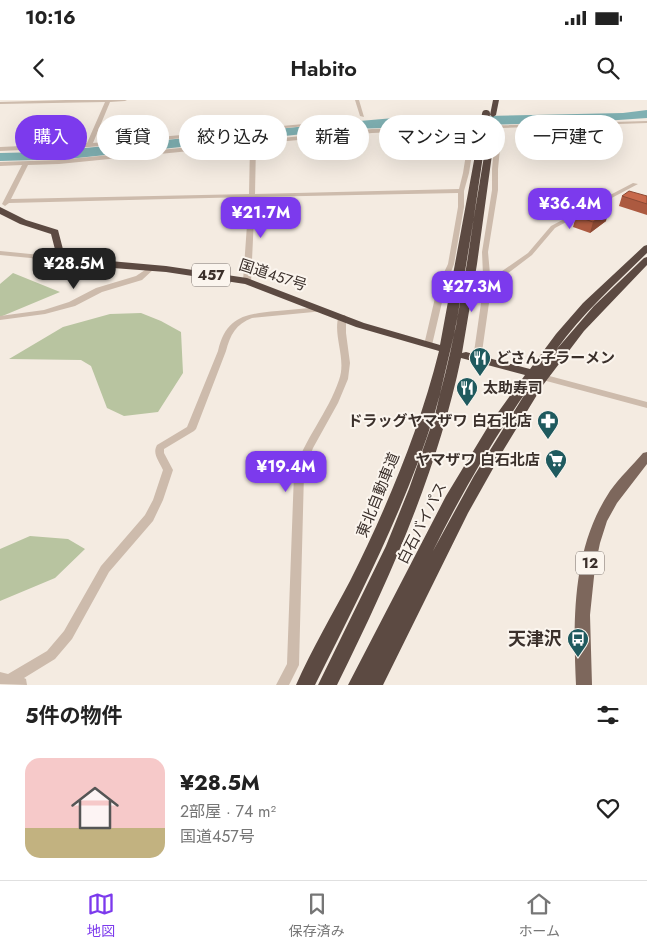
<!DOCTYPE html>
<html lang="ja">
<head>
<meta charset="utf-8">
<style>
  body { margin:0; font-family:Jost,"Noto Sans JP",sans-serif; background:#f6f6f6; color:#222; height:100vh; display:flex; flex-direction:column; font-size:19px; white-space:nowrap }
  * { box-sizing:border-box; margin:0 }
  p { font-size:16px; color:#767676 }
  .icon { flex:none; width:28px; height:28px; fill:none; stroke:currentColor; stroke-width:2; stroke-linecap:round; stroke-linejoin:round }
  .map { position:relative; height:585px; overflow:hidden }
  .side { display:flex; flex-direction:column; background:#fff; flex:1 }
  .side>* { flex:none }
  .top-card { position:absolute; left:15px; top:15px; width:618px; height:45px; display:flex; gap:10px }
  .price { position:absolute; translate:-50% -42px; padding:0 11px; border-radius:10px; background:#7c3aed; color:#fff; font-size:16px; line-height:32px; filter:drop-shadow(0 1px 2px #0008) }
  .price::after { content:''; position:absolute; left:50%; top:30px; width:15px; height:11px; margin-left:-8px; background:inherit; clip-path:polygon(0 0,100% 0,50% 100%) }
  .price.active { background:#222; color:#fff }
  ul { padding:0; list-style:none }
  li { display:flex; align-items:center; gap:15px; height:125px; padding:0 25px }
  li+li { border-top:1px solid #e0e0e0 }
  li span { display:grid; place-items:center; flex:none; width:140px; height:100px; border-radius:15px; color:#555 }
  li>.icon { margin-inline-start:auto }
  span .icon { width:60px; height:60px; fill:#fffc; stroke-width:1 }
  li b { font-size:21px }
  h2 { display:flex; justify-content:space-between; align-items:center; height:60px; padding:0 25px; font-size:21px }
  .pill { padding:0 18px; border-radius:22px; background:#fff; box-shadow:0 5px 20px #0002; font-size:18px; line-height:45px }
  .pill.active { background:#7c3aed; color:#fff }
  .status { display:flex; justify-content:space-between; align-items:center; height:35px; padding:0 25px; background:#fff; direction:ltr }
  .status svg { height:14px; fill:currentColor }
  header { display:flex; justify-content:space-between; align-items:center; height:65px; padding:0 25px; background:#fff; font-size:22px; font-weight:600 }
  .tab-bar { display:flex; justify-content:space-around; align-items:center; height:70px; border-top:1px solid #e0e0e0; background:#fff; font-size:14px; color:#767676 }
  .tab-bar a { display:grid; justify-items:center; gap:2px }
  .tab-bar .active { color:#7c3aed }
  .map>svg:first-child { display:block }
  .green { fill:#b8c4a0 }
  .water { fill:#7fb0b2 }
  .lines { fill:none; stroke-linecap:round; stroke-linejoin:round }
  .minor { fill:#cdbbac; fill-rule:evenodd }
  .major { fill:#7d675c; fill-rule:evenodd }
  .highway { fill:#5c4a42; fill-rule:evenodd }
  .highway-bridge { stroke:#5c4a42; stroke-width:8 }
  .wall { fill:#ac5a40 }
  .shaded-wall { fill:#8c4a34 }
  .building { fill:#c8694b; stroke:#8c4a34 }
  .labels { text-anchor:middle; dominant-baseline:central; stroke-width:4; stroke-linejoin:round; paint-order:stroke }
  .shield { fill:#fbf5ee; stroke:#756b66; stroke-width:1 }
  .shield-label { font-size:14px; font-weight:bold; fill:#3b302b }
  .street-label { font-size:15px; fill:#3b302b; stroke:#fbf5ee }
  .poi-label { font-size:15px; font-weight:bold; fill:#3b302b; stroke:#fbf5ee; text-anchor:start }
  .near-poi-label { font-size:18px; font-weight:bold; fill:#3b302b; stroke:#fbf5ee; text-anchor:end }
</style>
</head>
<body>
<div class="status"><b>10:16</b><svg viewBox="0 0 49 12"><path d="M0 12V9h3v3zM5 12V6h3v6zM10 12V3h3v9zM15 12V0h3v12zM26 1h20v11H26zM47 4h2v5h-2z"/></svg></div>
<header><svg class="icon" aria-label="back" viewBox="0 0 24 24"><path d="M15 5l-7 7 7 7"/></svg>Habito<svg class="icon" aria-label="search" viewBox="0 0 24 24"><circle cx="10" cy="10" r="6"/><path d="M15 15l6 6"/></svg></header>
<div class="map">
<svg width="647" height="585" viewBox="0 0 647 585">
  <rect width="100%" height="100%" fill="#f4ebe1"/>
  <path class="green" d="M13 173 60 192 0 217V184Z
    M141 213 161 221 181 232 183 273 158 312 124 316 107 308 91 266 81 260 9 259 63 227 110 214Z
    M30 436 68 439 85 449 55 478 0 501V449Z"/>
  <path class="water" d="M647 10V18L589 22 350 29 68 59 0 61V53L45 52 348 22 394 18 623 13Z"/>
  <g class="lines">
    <path class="minor" d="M66 0H127L125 1 110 2 93 43 359 19 361 20 359 21 89 47 0 51V47L87 43 105 2 0 4V2Z
      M355 0H359L364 17 360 16Z
      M647 21V23L502 28 498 69V90L488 152 490 174 495 176 528 153 551 126 633 83 638 84 555 128 532 155 498 181 491 189 481 259 477 262 473 259 483 189 491 180 483 175 482 152 492 90V69L496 28 476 29 469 73 464 91V107L454 164 446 185 432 245 428 247 424 245 438 185 448 164 458 107V93L255 97 251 181 247 183 243 181 249 97 9 103 5 106 2 104 22 65 0 66V62L59 60 372 29ZM470 29 463 73 459 89 255 94 256 44 372 33ZM250 45 249 94 11 99 28 65 59 64Z
      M0 151 61 157 64 159 61 161 0 155Z
      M151 166 155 168 142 180 102 192 75 206 45 214 0 220V216L44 210 69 202 96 188 136 176Z
      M321 207 325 209 324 211 252 218C236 224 230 235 226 251L196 329 194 331 164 349V353L173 370 163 400 153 421 109 472 72 539 55 559 24 578 26 579 27 585 0 584V572L8 574 47 551 64 531 101 466 145 415 153 400 163 370C159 361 152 354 157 345L187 327 218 251C226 216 246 214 277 211 292 210 306 208 321 207Z
      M339 215H345L346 217V233L350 263 348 279 338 303 313 348 304 373 299 565 289 585H276L287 564 294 373C304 339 328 313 339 280 347 258 332 235 339 215Z
      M542 274 647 302V308L539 279 538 277Z"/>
    <path class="major" d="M647 352V364L617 403 607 421 600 443 595 467 590 515 592 585H576C573 520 572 448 610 391 620 377 632 366 643 353Z"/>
    <path class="highway" d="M493 0H499L496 15 493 17 490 15Z
      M480 28 487 30C472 124 462 220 435 312 406 407 359 497 315 585H296C312 549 332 515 350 481 387 407 419 331 439 251L356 227 245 184 166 172 73 165 58 161 51 134 20 124 0 114V107L26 120 58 130 65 157 166 166 247 178 364 223 440 245Z
      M487 38 494 40 477 164 462 253 466 252 530 269 556 234 583 203 644 146 647 145V153C615 184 582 214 556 250L594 206 644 158 647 157V165L584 231 543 285 504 349 468 413 383 585H348L446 396 489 325 525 275 461 258C437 373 389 480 337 585H318L386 446 409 389 435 315 456 226ZM528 289 474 376 433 451C461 394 492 341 528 289Z"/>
    <path class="highway-bridge" d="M483 30 486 14"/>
  </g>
  <path class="wall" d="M622 96H647V115L619 106Z
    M576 116 606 121 590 133 573 127Z"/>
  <path class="shaded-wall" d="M609 110 606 121 590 133 593 122Z"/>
  <path class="building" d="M629 91 647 96V104L622 96Z
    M592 105 609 110 593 122 576 116Z"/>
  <defs>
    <g id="restaurant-pin" transform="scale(1.125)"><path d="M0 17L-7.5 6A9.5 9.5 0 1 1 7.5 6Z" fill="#1f5a5e" stroke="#fbf5ee"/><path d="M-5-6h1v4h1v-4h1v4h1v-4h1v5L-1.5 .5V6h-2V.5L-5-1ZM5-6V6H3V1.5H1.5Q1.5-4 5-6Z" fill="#fff"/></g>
    <g id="pharmacy-pin" transform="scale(1.125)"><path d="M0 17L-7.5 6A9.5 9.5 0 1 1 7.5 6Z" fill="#1f5a5e" stroke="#fbf5ee"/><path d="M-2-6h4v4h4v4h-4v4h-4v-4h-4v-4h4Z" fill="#fff"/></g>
    <g id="supermarket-pin" transform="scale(1.125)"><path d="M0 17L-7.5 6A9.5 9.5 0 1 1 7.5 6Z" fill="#1f5a5e" stroke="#fbf5ee"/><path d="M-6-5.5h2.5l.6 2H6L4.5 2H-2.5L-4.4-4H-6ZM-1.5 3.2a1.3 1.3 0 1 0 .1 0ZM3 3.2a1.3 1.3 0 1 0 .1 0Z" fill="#fff"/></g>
    <g id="bus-pin" transform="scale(1.125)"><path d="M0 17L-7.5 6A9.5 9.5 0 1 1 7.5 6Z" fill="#1f5a5e" stroke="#fbf5ee"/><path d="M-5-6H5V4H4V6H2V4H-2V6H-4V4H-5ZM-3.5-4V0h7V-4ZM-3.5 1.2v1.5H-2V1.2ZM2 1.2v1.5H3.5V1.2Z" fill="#fff"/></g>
  </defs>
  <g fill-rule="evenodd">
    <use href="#restaurant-pin" x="480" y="258"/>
    <use href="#restaurant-pin" x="467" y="288"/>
    <use href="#pharmacy-pin" x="548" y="321"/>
    <use href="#supermarket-pin" x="556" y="360"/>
    <use href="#bus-pin" x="578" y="539"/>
  </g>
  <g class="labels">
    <g class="shield">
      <rect x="192" y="163.5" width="38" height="23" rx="4"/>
      <rect x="576" y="451.5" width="28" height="23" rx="4"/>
    </g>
    <g class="shield-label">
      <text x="211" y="175">457</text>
      <text x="590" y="463">12</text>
    </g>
    <g class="street-label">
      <text transform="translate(273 175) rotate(18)">国道457号</text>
      <text transform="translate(378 395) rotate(-68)">東北自動車道</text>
      <text transform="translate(422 423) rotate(-63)">白石バイパス</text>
    </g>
    <g class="poi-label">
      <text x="496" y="258">どさん子ラーメン</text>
      <text x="483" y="288">太助寿司</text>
      <text x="532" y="321" text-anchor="end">ドラッグヤマザワ 白石北店</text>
      <text x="540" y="360" text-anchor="end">ヤマザワ 白石北店</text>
    </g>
    <g class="near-poi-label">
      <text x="562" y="539">天津沢</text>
    </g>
  </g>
</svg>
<b class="price" style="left:570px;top:130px">¥36.4M</b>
<b class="price" style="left:261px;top:139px">¥21.7M</b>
<b class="price active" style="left:74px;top:190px">¥28.5M</b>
<b class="price" style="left:472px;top:213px">¥27.3M</b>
<b class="price" style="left:286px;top:393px">¥19.4M</b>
<div class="top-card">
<a class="pill active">購入</a>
<a class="pill">賃貸</a>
<a class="pill">絞り込み</a>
<a class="pill">新着</a>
<a class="pill">マンション</a>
<a class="pill">一戸建て</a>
</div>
</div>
<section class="side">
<h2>5件の物件<svg class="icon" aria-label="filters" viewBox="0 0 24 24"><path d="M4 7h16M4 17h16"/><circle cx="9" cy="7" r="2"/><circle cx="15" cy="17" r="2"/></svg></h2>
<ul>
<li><span style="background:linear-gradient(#f6c9c9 70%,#c2b280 0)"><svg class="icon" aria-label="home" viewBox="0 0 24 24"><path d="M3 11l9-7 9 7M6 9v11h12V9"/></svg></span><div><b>¥28.5M</b><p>2部屋 · 74 m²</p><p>国道457号</p></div><svg class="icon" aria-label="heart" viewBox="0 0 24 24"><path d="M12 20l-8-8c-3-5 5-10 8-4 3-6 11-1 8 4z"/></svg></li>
</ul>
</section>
<nav class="tab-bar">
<a class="active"><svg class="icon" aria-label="map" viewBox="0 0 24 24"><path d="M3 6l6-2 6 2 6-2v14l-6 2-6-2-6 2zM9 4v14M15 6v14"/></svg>地図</a>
<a><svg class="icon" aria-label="saved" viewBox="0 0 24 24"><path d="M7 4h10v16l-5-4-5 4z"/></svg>保存済み</a>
<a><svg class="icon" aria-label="home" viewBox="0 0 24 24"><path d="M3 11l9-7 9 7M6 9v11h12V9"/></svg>ホーム</a>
</nav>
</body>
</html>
